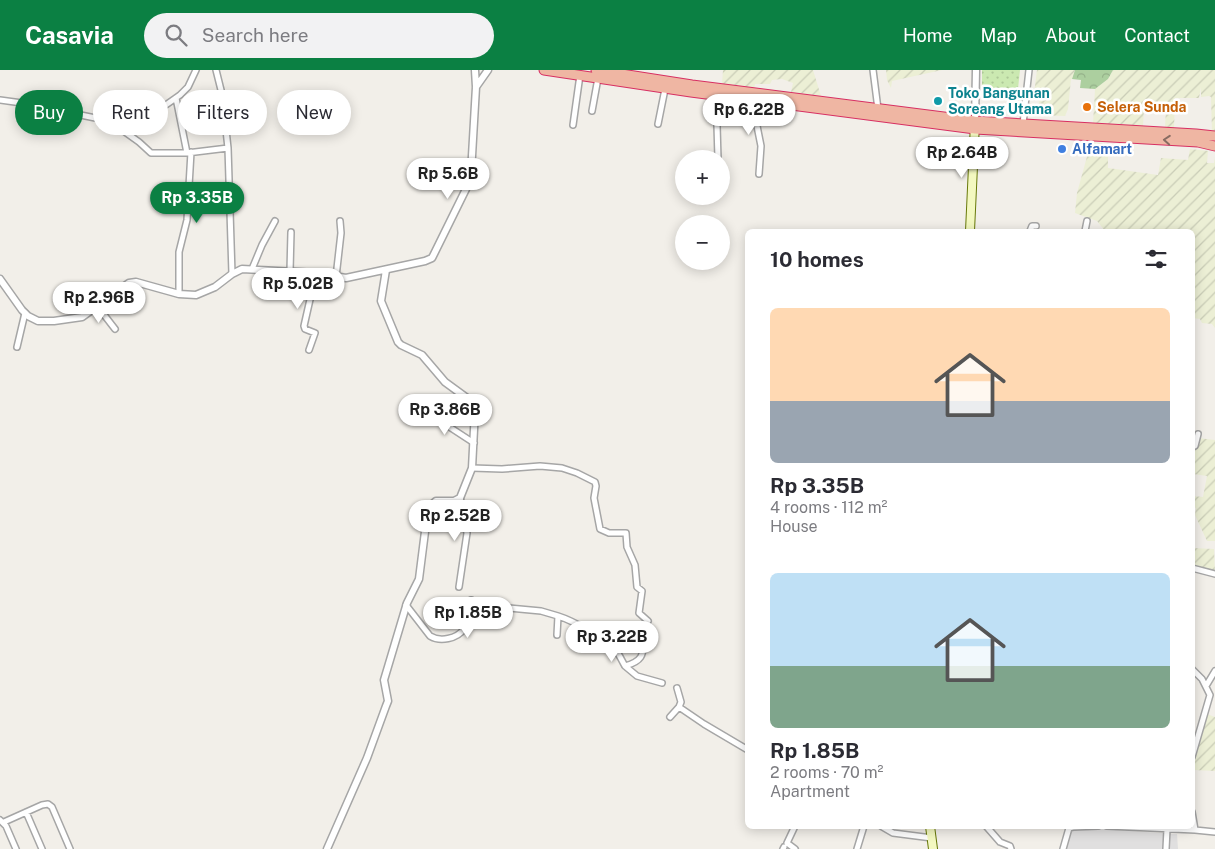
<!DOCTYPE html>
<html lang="en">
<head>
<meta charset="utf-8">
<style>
  body { margin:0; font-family:"Public Sans",sans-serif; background:#f2f2f3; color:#2b2b33; height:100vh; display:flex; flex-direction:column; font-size:19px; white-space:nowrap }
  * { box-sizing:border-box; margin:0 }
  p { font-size:16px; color:#7c7c81 }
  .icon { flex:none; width:28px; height:28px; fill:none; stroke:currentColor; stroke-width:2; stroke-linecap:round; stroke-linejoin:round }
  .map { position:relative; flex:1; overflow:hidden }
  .details { position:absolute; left:745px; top:159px; width:450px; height:600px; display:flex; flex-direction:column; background:#fff; border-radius:8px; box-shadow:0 2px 12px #0003 }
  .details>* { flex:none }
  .guide { position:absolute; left:15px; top:20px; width:475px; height:45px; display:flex; gap:10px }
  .buttons { position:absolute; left:675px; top:80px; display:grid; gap:10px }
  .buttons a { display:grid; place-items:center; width:55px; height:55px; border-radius:50%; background:#fff; box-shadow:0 2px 12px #0003; font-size:25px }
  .price { position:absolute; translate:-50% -42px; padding:0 11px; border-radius:18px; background:#fff; color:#222; font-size:16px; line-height:32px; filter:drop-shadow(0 1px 2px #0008) }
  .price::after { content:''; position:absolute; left:50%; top:30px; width:15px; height:11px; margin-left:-8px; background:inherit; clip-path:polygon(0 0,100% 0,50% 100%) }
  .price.on { background:#0b8043; color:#fff }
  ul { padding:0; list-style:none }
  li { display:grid; align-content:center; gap:10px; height:265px; padding:0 25px }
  li span { display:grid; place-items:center; height:155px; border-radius:8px; color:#555 }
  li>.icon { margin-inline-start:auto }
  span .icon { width:90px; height:90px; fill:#fffc; stroke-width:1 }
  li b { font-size:21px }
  h2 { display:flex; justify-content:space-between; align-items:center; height:60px; padding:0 25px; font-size:21px }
  .pill { padding:0 18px; border-radius:22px; background:#fff; box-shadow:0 2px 12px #0003; font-size:18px; line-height:45px }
  .pill.on { background:#0b8043; color:#fff }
  header { display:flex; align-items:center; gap:30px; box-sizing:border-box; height:70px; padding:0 25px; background:#0b8043; color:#fff }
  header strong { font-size:24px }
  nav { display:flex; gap:28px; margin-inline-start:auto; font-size:18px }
  .search { width:350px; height:45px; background:#f2f2f3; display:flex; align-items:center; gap:12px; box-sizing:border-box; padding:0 18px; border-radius:28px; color:#7c7c81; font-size:19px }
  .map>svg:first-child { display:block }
  .residential { fill:#e0dfdf }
  .farmland { fill:url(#farmland-furrows) }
  .grass { fill:url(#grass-dots) }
  .forest { fill:url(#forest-crowns) }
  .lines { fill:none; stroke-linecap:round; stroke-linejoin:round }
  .minor-casing { stroke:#a6a6a6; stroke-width:8 }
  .tertiary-casing { stroke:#a6a6a6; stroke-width:9 }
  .secondary-casing { stroke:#687909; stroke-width:10 }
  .trunk-casing { stroke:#d72f62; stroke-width:11 }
  .minor { stroke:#fff; stroke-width:5 }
  .tertiary { stroke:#fff; stroke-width:6 }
  .secondary { stroke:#f3f8c0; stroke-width:8 }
  .trunk { stroke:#efb6a3; stroke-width:9 }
  .oneway { stroke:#886c62 }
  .culture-dot { fill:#0f9aa8; stroke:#fff; stroke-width:2 }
  .food-dot { fill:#e8710a; stroke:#fff; stroke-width:2 }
  .shop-dot { fill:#3f7fe0; stroke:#fff; stroke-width:2 }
  .labels { text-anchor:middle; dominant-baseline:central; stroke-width:5; stroke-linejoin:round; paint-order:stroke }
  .culture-label { font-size:14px; font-weight:bold; fill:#0d838f; stroke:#fff; text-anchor:start }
  .food-label { font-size:14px; font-weight:bold; fill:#c56008; stroke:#fff; text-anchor:start }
  .shop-label { font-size:14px; font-weight:bold; fill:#366cbe; stroke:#fff; text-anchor:start }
</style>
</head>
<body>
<header>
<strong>Casavia</strong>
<div class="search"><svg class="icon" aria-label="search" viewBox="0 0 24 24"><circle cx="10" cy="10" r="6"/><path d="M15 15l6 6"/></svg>Search here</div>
<nav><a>Home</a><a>Map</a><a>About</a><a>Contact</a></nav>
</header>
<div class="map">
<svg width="1215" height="779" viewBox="0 0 1215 779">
  <defs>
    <pattern id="farmland-furrows" width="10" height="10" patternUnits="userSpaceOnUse" patternTransform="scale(1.25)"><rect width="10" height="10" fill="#ecefd5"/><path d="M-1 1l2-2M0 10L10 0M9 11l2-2" fill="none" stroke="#cacdb7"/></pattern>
    <pattern id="grass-dots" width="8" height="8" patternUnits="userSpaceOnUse" patternTransform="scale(1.25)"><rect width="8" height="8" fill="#cbe9b1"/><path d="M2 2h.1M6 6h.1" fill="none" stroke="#aec898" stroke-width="1.8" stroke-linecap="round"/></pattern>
    <pattern id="forest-crowns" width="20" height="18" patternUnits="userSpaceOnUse" patternTransform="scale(1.25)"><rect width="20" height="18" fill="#accf9f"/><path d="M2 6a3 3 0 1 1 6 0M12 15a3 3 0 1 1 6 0" fill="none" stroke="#94b189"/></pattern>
  </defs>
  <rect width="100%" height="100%" fill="#f2efe9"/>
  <path class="residential" d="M1072 757 1177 764 1178 779H1066L1069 761Z"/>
  <path class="farmland" d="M723 0H813L821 26 791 22 793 13 782 9 772 10 770 14H755L754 20 722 14Z
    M886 0H942L892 11 891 18 887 10Z
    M1037 0H1075L1072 9H1071L1068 39 1065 46 1039 45 1038 42 1040 25 1034 24Z
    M1113 0H1215V64L1212 63 1211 27 1209 26 1201 27V17L1199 28H1175L1174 59 1165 57 1166 39 1144 38 1143 56 1093 54 1095 19 1108 9Z
    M1091 72 1108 74V98L1158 105 1161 88 1188 90 1190 79 1208 81 1207 93H1214L1215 87V258L1212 254 1202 253 1200 249 1193 248 1192 161H1105L1097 151 1075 143 1077 123Z
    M1198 368 1215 370V471H1207L1195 445 1196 438 1193 437V426L1203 427 1207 406 1193 404V379H1196Z
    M1192 478 1214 479 1215 504 1193 498Z
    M1204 643 1215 647V701L1193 700V691Z"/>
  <path class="grass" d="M982 0H1020L1017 28 982 26Z"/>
  <path class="forest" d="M1075 0H1113L1108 9 1095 19 1080 18 1081 10 1072 9Z"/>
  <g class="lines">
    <g class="minor-casing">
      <path id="minor" d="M216 0 222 24 228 78 232 204
        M873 0 878 39
        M222 24 250 27
        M125 25 124 29 131 51
        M176 28 187 83 228 78
        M0 30 22 33 110 51H131L153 44 180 25 188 17 196 0
        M592 41 598 8
        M111 52 139 72 151 83H187
        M658 54 665 19
        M1023 54 1029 0
        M573 55 580 5
        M718 89 717 55 718 26
        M759 104 761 76 756 51 759 31
        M1030 161 1032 156H1036
        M1085 161 1087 151
        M252 199 262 175 275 151
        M290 201 291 162
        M336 207 341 163 340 151
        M179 224V182L187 150 191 82
        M98 237 115 259
        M17 277 25 243
        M309 280 315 263 305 259 304 256 316 203
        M428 343 474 373
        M1192 377 1195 376 1198 364
        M472 398 502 399 540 396 562 398 577 403 595 412 596 416 594 428 600 459 609 463H626L627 477 635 495 637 517 642 521 639 543 648 551
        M1192 498 1215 504
        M459 517 467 463 465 455 461 448 463 440 460 428
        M406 535 430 566C440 572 457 569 464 559 467 554 468 546 470 540L504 550 506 549 509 538 541 541 558 546 557 565
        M470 540 471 530
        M558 546C574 551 606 569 617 582 620 586 622 591 625 596 647 590 642 581 645 563L649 562H651
        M625 596 637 606 662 613
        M1192 599 1202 609 1210 625 1192 687
        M1206 616 1215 601
        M677 618 681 632 679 637
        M670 647 679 637 704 654 748 680
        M26 742 42 779
        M0 750 6 756 16 779
        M4 752 42 735 48 734 52 737 70 779
        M881 756 893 763 932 768
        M986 756 1000 772 1010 776 1011 779
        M1107 756 1195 760 1192 742
        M1195 760 1215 762
        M783 779 784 777
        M795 779 787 773 795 756
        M857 779 864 756
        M1063 779 1069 758 1073 757 1098 756
        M1166 779 1167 759"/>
    </g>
    <g class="tertiary-casing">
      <path id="tertiary" d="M476 17 488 0
        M975 51 976 0
        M0 209 22 240 28 246 38 251H54L82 247 129 213 136 212 179 224 196 225 215 217 232 204 242 199 316 203 346 208 425 191 432 188 434 184 466 119 471 103 476 17 475 0
        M327 779 367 688 386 636 388 631 384 610 407 533 419 509 428 438 436 431H454L460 428 472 398 475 340 471 331 445 312 422 285 401 275 398 272 381 231 386 200"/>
    </g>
    <g class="secondary-casing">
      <path id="secondary" d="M970 161 975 53
        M930 756 933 779"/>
    </g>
    <g class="trunk-casing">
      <path id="trunk" d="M544 0 691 22 975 59 1198 72 1215 76
        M596 0 692 15 975 51 1196 64 1215 66"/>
    </g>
    <use href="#minor" class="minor"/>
    <use href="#tertiary" class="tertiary"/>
    <use href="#secondary" class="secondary"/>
    <use href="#trunk" class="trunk"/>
  </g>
  <defs><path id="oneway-chevron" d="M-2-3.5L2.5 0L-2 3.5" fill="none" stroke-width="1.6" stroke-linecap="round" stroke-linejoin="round" transform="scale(1.25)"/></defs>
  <use class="oneway" href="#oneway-chevron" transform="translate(1167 70) rotate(-176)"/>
  <circle class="culture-dot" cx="938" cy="31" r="5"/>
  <circle class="food-dot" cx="1087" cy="37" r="5"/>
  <circle class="shop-dot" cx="1062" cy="79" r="5"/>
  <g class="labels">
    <g class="culture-label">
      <text x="948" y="23">Toko Bangunan<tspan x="948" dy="16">Soreang Utama</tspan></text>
    </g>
    <g class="food-label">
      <text x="1097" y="37">Selera Sunda</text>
    </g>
    <g class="shop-label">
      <text x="1072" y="79">Alfamart</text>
    </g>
  </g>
</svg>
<div class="buttons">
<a>+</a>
<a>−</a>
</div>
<b class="price" style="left:749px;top:66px">Rp 6.22B</b>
<b class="price" style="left:962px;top:109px">Rp 2.64B</b>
<b class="price" style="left:448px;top:130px">Rp 5.6B</b>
<b class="price on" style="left:197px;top:154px">Rp 3.35B</b>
<b class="price" style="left:298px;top:240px">Rp 5.02B</b>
<b class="price" style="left:99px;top:254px">Rp 2.96B</b>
<b class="price" style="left:445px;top:366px">Rp 3.86B</b>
<b class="price" style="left:455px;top:472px">Rp 2.52B</b>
<b class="price" style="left:468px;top:569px">Rp 1.85B</b>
<b class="price" style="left:612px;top:593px">Rp 3.22B</b>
<div class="guide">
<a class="pill on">Buy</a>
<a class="pill">Rent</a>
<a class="pill">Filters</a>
<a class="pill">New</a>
</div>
<section class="details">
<h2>10 homes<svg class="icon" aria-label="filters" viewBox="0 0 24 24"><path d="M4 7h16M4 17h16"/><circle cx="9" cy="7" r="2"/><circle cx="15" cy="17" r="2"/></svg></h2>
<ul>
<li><span style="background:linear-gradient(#ffd9b3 60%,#9aa5b1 0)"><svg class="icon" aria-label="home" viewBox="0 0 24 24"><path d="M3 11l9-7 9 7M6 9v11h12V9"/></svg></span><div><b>Rp 3.35B</b><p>4 rooms · 112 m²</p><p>House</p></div></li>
<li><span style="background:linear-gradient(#bfe0f5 60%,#7fa58c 0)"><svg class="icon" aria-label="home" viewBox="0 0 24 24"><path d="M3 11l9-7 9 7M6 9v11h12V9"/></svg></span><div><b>Rp 1.85B</b><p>2 rooms · 70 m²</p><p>Apartment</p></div></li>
</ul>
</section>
</div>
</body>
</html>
